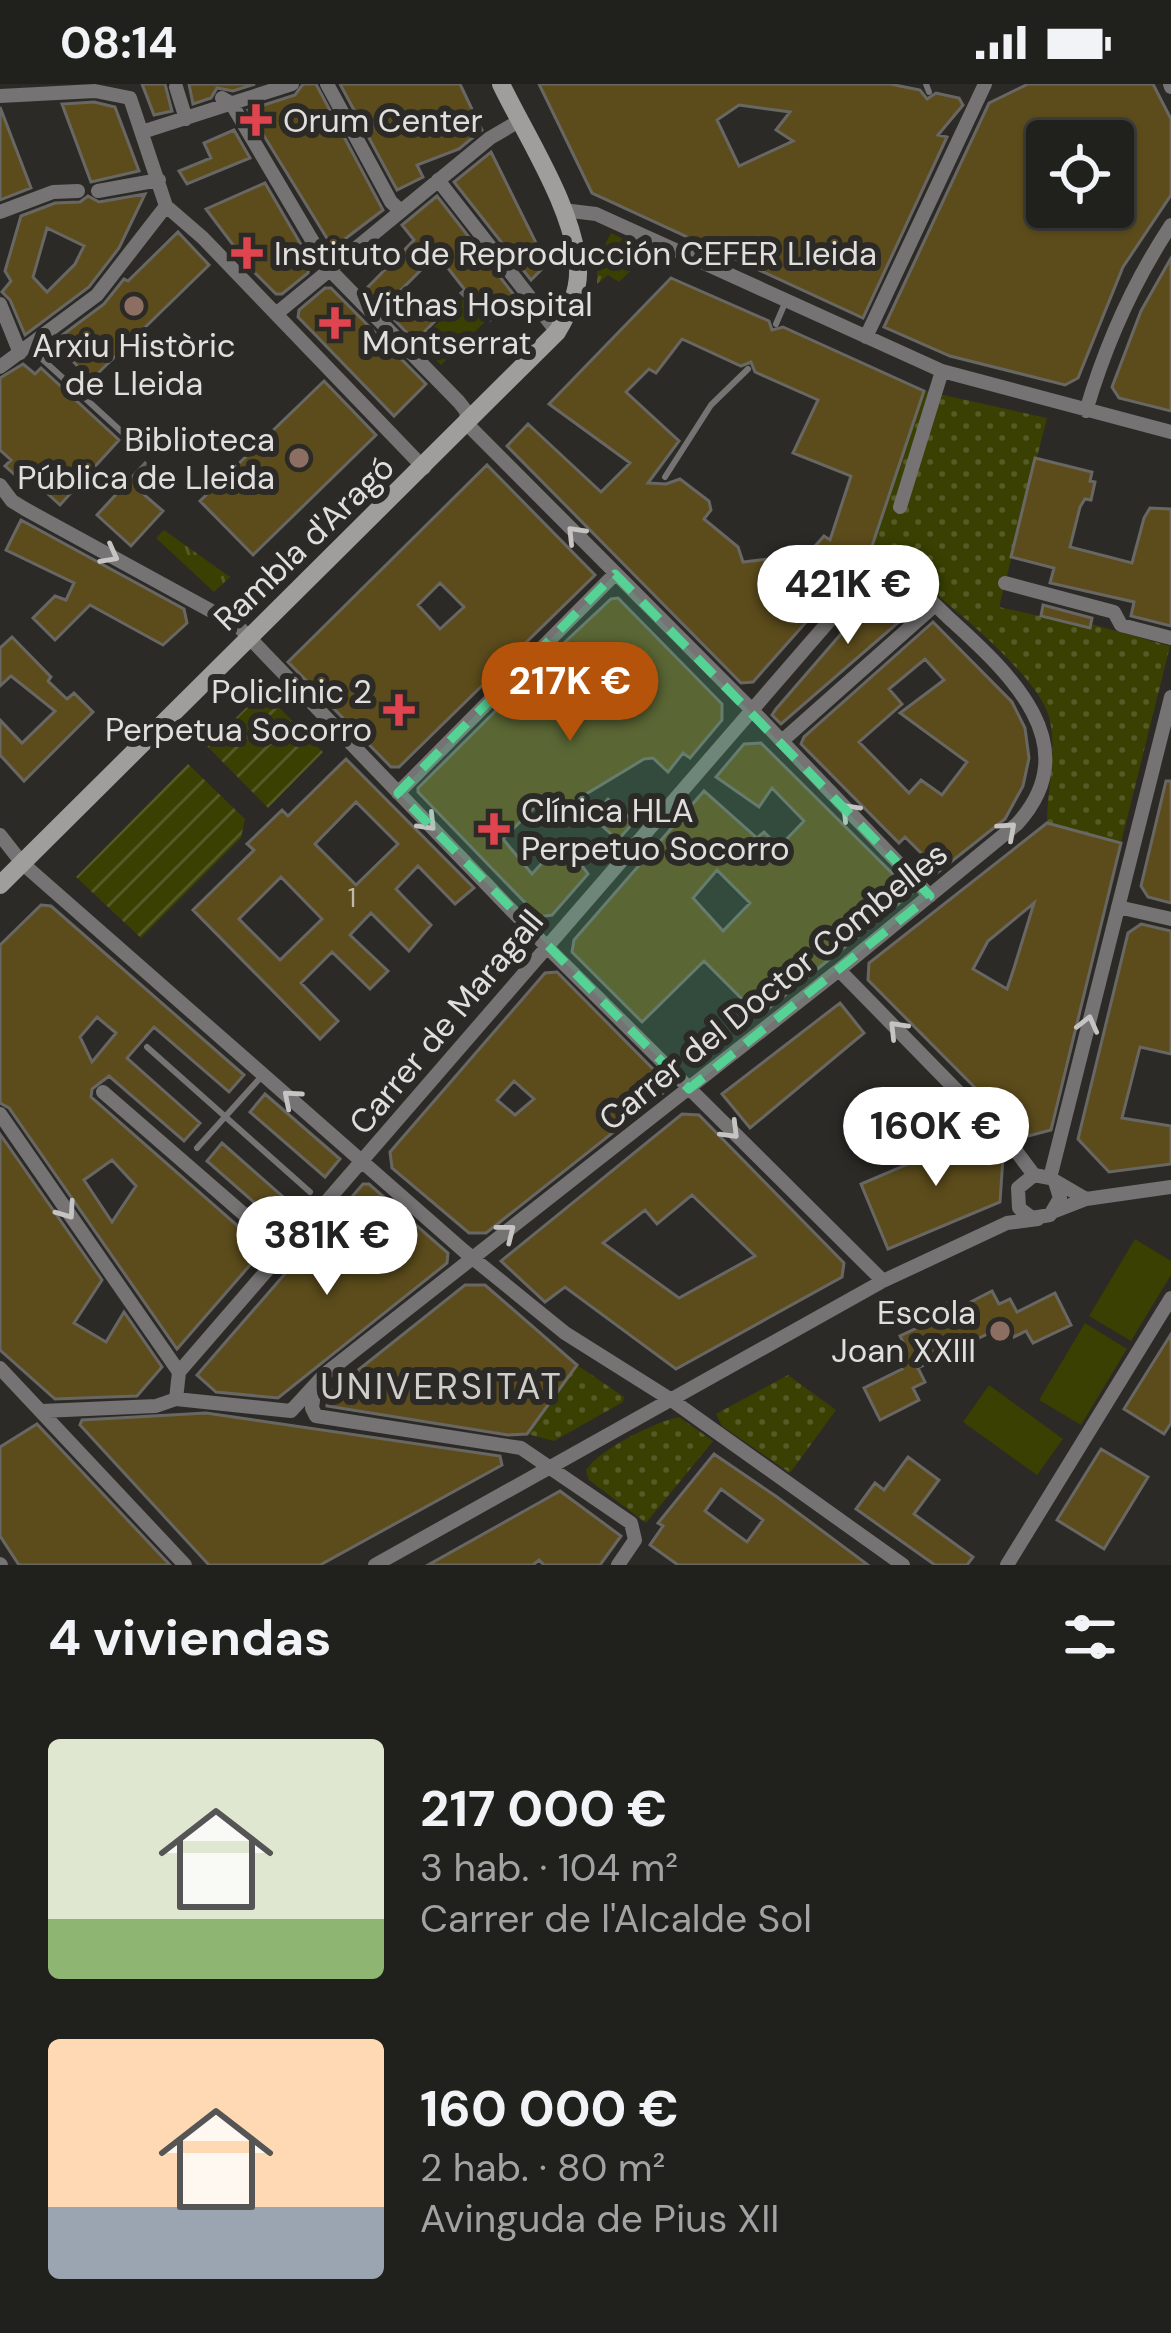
<!DOCTYPE html>
<html lang="es">
<head>
<meta charset="utf-8">
<style>
  body { margin:0; font-family:"DM Sans",sans-serif; background:#2d2d29; color:#f1f3f6; height:100vh; display:flex; flex-direction:column; font-size:45px; white-space:nowrap }
  * { box-sizing:border-box; margin:0 }
  p { font-size:39px; color:#a2a3a3 }
  .icon { flex:none; width:66px; height:66px; fill:none; stroke:currentColor; stroke-width:2; stroke-linecap:round; stroke-linejoin:round }
  .map { position:relative; height:1481px; overflow:hidden }
  .side { display:flex; flex-direction:column; background:#20201c; flex:1 }
  .side>* { flex:none }
  .controls { position:absolute; left:1026px; top:36px; display:grid; gap:24px }
  .controls a { display:grid; place-items:center; width:108px; height:108px; border-radius:12px; background:#20201c; box-shadow:0 3px 9px #0004,0 0 0 3px #3d3e3b; font-size:60px }
  .price { position:absolute; translate:-50% -102px; padding:0 27px; border-radius:42px; background:#fff; color:#222; font-size:39px; line-height:78px; filter:drop-shadow(0 3px 6px #0008) }
  .price::after { content:''; position:absolute; left:50%; top:72px; width:36px; height:27px; margin-left:-18px; background:inherit; clip-path:polygon(0 0,100% 0,50% 100%) }
  .price.selected { background:#b45309; color:#fff }
  ul { padding:0; list-style:none }
  li { display:flex; align-items:center; gap:36px; height:300px; padding:0 48px }
  li span { display:grid; place-items:center; flex:none; width:336px; height:240px; border-radius:12px; color:#555 }
  li>.icon { margin-inline-start:auto }
  span .icon { width:144px; height:144px; fill:#fffc; stroke-width:1 }
  li b { font-size:51px }
  h2 { display:flex; justify-content:space-between; align-items:center; height:144px; padding:0 48px; font-size:51px }
  .status { display:flex; justify-content:space-between; align-items:center; height:84px; padding:0 60px; background:#20201c; direction:ltr }
  .status svg { height:33px; fill:currentColor }
  .map>svg:first-child { display:block }
  .grass { fill:url(#grass-tufts) }
  .park { fill:url(#park-dots) }
  .garden { fill:url(#garden-furrows) }
  .pitch { fill:#394002 }
  .building { fill:#5c4c1c; stroke:#696764; stroke-width:3; fill-rule:evenodd }
  .lines { fill:none; stroke-linecap:round; stroke-linejoin:round }
  .lane { stroke:#757373; stroke-width:6 }
  .street { stroke:#757373; stroke-width:14 }
  .secondary { stroke:#a09d9d; stroke-width:18 }
  .oneway { stroke:#c5c4c2 }
  .marked { fill:#54d395; fill-opacity:0.2; stroke:#54d395; stroke-width:9; stroke-dasharray:24 15; stroke-linejoin:round }
  .health-dot { fill:#e0444e; stroke:#2b2a26; stroke-width:4.5 }
  .education-dot { fill:#8d6e63; stroke:#2b2a26; stroke-width:4.5 }
  .labels { text-anchor:middle; dominant-baseline:central; stroke-width:12; stroke-linejoin:round; paint-order:stroke }
  .number-label { font-size:27px; fill:#bfbaad }
  .poi-label { font-size:33px; fill:#e0dfdd; stroke:#2b2a26; text-anchor:start }
  .street-label { font-size:33px; fill:#e0dfdd; stroke:#2b2a26 }
  .neighbourhood-label { font-size:36px; letter-spacing:3px; fill:#d0ceca; stroke:#2b2a26 }
</style>
</head>
<body>
<div class="status"><b>08:14</b><svg viewBox="0 0 49 12"><path d="M0 12V9h3v3zM5 12V6h3v6zM10 12V3h3v9zM15 12V0h3v12zM26 1h20v11H26zM47 4h2v5h-2z"/></svg></div>
<div class="map">
<svg width="1171" height="1481" viewBox="0 0 1171 1481">
  <defs>
    <pattern id="grass-tufts" width="24" height="20" patternUnits="userSpaceOnUse" patternTransform="scale(3)"><rect width="24" height="20" fill="#394002"/><path d="M3 7l-1-3M5 7V3M7 7l1-3M15 17l-1-3M17 17v-4M19 17l1-3" fill="none" stroke="#555b26"/></pattern>
    <pattern id="park-dots" width="8" height="8" patternUnits="userSpaceOnUse" patternTransform="scale(3)"><rect width="8" height="8" fill="#394002"/><path d="M2 2h.1M6 6h.1" fill="none" stroke="#555b26" stroke-width="1.8" stroke-linecap="round"/></pattern>
    <pattern id="garden-furrows" width="10" height="10" patternUnits="userSpaceOnUse" patternTransform="scale(3)"><rect width="10" height="10" fill="#394002"/><path d="M-1 1l2-2M0 10L10 0M9 11l2-2" fill="none" stroke="#555b26"/></pattern>
  </defs>
  <rect width="100%" height="100%" fill="#2b2a26"/>
  <path class="grass" d="M611 149 645 165 647 171 619 198 608 191 597 200V176Z
    M164 446 230 493 214 508 156 454Z"/>
  <path class="park" d="M925 307 1047 334 999 523 1089 543 1091 540 1170 562 1121 759 1047 739C1047 705 1057 671 1050 637 1042 589 914 489 871 465Z
    M577 1281 624 1313 623 1318 554 1357 527 1350Z
    M788 1291 836 1326 790 1389 722 1342 716 1330Z
    M679 1333 713 1357 646 1439 589 1396 586 1387C596 1367 657 1337 679 1333Z"/>
  <path class="garden" d="M263 607 323 668 268 724 207 662Z
    M188 680 245 735 241 754 141 854 76 793Z"/>
  <path class="pitch" d="M463 215 486 237 441 281 418 258Z
    M1135 1155 1171 1177V1191L1131 1257 1089 1232Z
    M1085 1239 1127 1265 1081 1341 1039 1316Z
    M989 1301 1063 1355 1037 1391 963 1338Z"/>
  <path class="building" d="M142 0H165L172 27 154 31Z
    M189 0H255L233 7 217 4 211 14 193 20Z
    M303 0H316L383 126 333 164 248 26 295 11Z
    M340 0H460L482 46 459 65 417 81 423 93 397 106Z
    M539 0H890L920 6 927 15 936 9 959 14 963 21 938 51 947 53 863 234 592 109ZM739 21 790 28 776 46 793 57 739 82 717 36Z
    M1028 0H1153L1171 35V111L1123 183 1078 294 1065 301 950 272 884 243 989 19ZM1047 57H1113V123H1047Z
    M94 18 115 23 139 87 91 98 62 20Z
    M0 23 31 104 0 116Z
    M234 46 250 74 187 100 179 87 211 74 204 59Z
    M491 68 544 175 543 184 531 196 454 98Z
    M265 99 310 176 308 189 282 210H276L252 186 206 125Z
    M145 110 119 164 89 203 25 251 10 216 2 208 11 197 5 187 21 132 55 119 80 118 88 112 99 118ZM47 144 84 162 75 180 47 208 33 193Z
    M437 112 514 211 490 236 461 209 465 206 437 170 399 208 424 231 427 228 436 236 415 257 365 206 414 156 402 141Z
    M178 148 209 181 91 296 60 264 66 258 61 252 104 220 124 195 128 197Z
    M1171 174V327L1119 314 1112 303 1141 227Z
    M671 194 769 237 772 246 783 243 924 307 871 465 753 598 741 599 507 362 528 340 601 408 630 379 549 320ZM682 255 741 282 751 278 755 288 818 316 793 369 851 392 830 456 824 452 808 470 743 478 738 463 704 435 711 426 709 417 680 395 666 400 648 399 679 357 626 308 649 285 656 289Z
    M325 204H331L426 300 394 332 298 233 299 226Z
    M23 280 35 290 41 284 119 356 60 421 27 391 22 397 5 382 11 376 0 366V294Z
    M324 297 376 351 253 471 200 417Z
    M1035 374 1092 388 1090 397 1095 398 1091 416 1085 415 1080 423 1070 463 1132 479 1144 434 1150 424 1171 425V542L1131 532 1134 518 1050 499 1054 484 1011 473Z
    M145 379 159 391 142 409 163 427 131 462 97 431Z
    M487 381 595 491 399 683H391L288 578ZM440 499 464 523 440 545 418 521Z
    M21 436 184 525 187 539 163 561 90 521 55 556 33 534 55 512 66 516 74 499 6 466Z
    M886 498 915 524 781 640 772 631 776 625Z
    M618 514 722 620V636L690 674 683 669 668 688 653 674 644 675 548 733 537 721 503 755 532 790 563 756 588 790 552 831 539 833 418 708V704L564 559 611 515Z
    M1043 521 1092 534 1090 544 1041 532Z
    M933 538 1012 618 1025 644 1029 674 1023 702 1005 735 932 793 919 779 925 773 905 753 899 759 801 660 804 653ZM925 575 944 596 900 629 967 678 942 711 921 696 909 709 859 658 902 620 889 605Z
    M12 553 51 593 48 597 67 615 74 609 93 628 24 697 0 671V636L22 659 55 627 11 592 0 602V564Z
    M761 659 912 809 759 932 704 877 642 938 572 868 574 856 704 707 757 754 764 748 779 763 804 737 772 704 759 723 716 693 744 660ZM717 786 750 819 723 847 693 814Z
    M346 675 474 804 455 820 418 782 396 805 431 841 409 867 371 829 350 851 388 887 370 905 332 868 301 899 338 937 320 955 193 826 254 766 247 760 282 726 288 732ZM356 718 398 760 356 801 315 760ZM281 793 322 835 280 876 239 835Z
    M1166 697H1171V819L1148 813 1141 802Z
    M608 715 634 738 618 756 592 733Z
    M1047 739 1121 759 1051 1046 1024 1053 868 896 869 879ZM1034 819 1014 884 1007 905 973 885 988 857Z
    M41 821 51 822 244 991 229 1008 154 943 127 974 200 1039 184 1057 109 992 92 1005 91 1013 264 1165 177 1265 9 1024 0 1019V861ZM97 933 116 949 92 978 80 953ZM112 1076 136 1102 112 1138 84 1096Z
    M1141 840 1171 847V970L1140 963 1122 1034 1171 1042V1080L1109 1088 1078 1055 1128 849Z
    M557 888 664 996 663 1009 486 1149H469L392 1084 390 1068 545 889ZM514 997 534 1015 515 1031 497 1016Z
    M840 919 864 949 750 1044 722 1010Z
    M265 1010 340 1075 325 1093 250 1028Z
    M959 1029 1003 1073 1000 1118 888 1165 861 1100 969 1054Z
    M682 1030 699 1031 844 1179 842 1193 676 1285 565 1203 545 1218 501 1177ZM692 1111 755 1172 679 1214 603 1159 645 1126 657 1140Z
    M0 1050 102 1196 74 1239 106 1258 124 1228 162 1283 137 1312 55 1315 0 1266Z
    M222 1059 297 1125 281 1142 207 1077Z
    M363 1100H369L448 1169 447 1179 278 1314 216 1308 197 1291Z
    M465 1201H485L577 1281 527 1350 508 1351 327 1322 328 1310Z
    M992 1207 999 1220 1010 1215 1017 1228 1055 1209 1071 1241 1033 1259 1026 1247 1014 1253 1008 1240 969 1259 918 1284 925 1298 913 1304 919 1316 880 1336 864 1304 902 1285 896 1272 907 1266 900 1252 940 1233 936 1225 949 1218 953 1227Z
    M1171 1250V1339L1164 1350 1124 1325Z
    M206 1329 500 1372 502 1381 320 1481H209L80 1341 82 1336Z
    M37 1340 170 1481H19L0 1452V1363Z
    M1101 1365 1148 1393 1104 1465 1057 1436Z
    M714 1370 777 1413 868 1481H678L650 1461 663 1442 658 1439ZM721 1405 763 1436 747 1458 705 1427Z
    M908 1373 939 1396 914 1430 973 1473 967 1481H935L856 1425 875 1399 884 1406Z
    M560 1407 621 1452 600 1481H544L539 1476 533 1481H428Z"/>
  <g class="lines">
    <path class="lane" d="M926 0 929 8
      M776 240 785 219
      M29 263 134 359
      M665 393 711 321 748 285
      M147 963 310 1108
      M197 1064 261 993"/>
    <path class="street" d="M327 0 391 118 401 127
      M1170 0 1171 3
      M176 3 186 35
      M0 12 95 7 130 14 166 122 203 154 424 384
      M222 14 231 19 329 185 459 318 466 327 468 341 752 626 930 812
      M142 48 292 0
      M438 96 557 248
      M98 107 159 96
      M563 126 596 130 942 287 1171 348
      M0 128 53 108 78 107
      M0 220 20 269
      M276 230 490 54 519 37
      M866 253 985 0
      M0 283 97 211 166 122
      M1086 327C1106 259 1132 200 1171 141
      M0 401 12 417 25 425 237 541 546 862 883 1197
      M900 423 942 287
      M1005 499 1114 528 1121 541 1171 554
      M782 657 935 521
      M398 709 615 490
      M0 751 22 779 464 1167 565 1249 673 1317 903 1481
      M1118 823 1171 835
      M839 886 1016 1067 1034 1091
      M103 1008 284 1165
      M0 1030 179 1288
      M1050 1094 1171 613
      M1056 1101 1060 1114 1050 1131 1032 1134 1019 1124 1018 1104 1034 1091 1050 1094 1086 1115
      M1055 1127 1086 1115 1171 1103
      M0 1284 185 1481
      M315 1301 312 1324 316 1332 521 1364 631 1439 635 1456 618 1481
      M42 1327 156 1322 176 1315 291 1327 325 1290 839 886 1017 740C1089 661 1008 588 951 536 930 516 911 495 886 482L875 484 179 1288 176 1315
      M0 1480 1 1481
      M375 1481 883 1197 1007 1139 1038 1135
      M1007 1481 1171 1214"/>
    <path class="secondary" d="M0 801 557 248C568 230 579 208 578 186 575 126 527 54 501 0"/>
  </g>
  <defs><path id="oneway-chevron" d="M-2-3.5L2.5 0L-2 3.5" fill="none" stroke-width="1.6" stroke-linecap="round" stroke-linejoin="round" transform="scale(3)"/></defs>
  <g class="oneway">
    <use href="#oneway-chevron" transform="translate(575 450) rotate(-134)"/>
    <use href="#oneway-chevron" transform="translate(110 471) rotate(28)"/>
    <use href="#oneway-chevron" transform="translate(849 727) rotate(-134)"/>
    <use href="#oneway-chevron" transform="translate(428 739) rotate(46)"/>
    <use href="#oneway-chevron" transform="translate(1008 746) rotate(-42)"/>
    <use href="#oneway-chevron" transform="translate(1088 940) rotate(-76)"/>
    <use href="#oneway-chevron" transform="translate(897 945) rotate(-134)"/>
    <use href="#oneway-chevron" transform="translate(291 1014) rotate(-139)"/>
    <use href="#oneway-chevron" transform="translate(731 1047) rotate(45)"/>
    <use href="#oneway-chevron" transform="translate(67 1127) rotate(55)"/>
    <use href="#oneway-chevron" transform="translate(507 1148) rotate(-38)"/>
  </g>
  <path class="marked" d="M615 490 930 812 689 1005 398 709Z"/>
  <g class="health-dot">
    <path d="M250 18h12v12h12v12h-12v12h-12v-12h-12v-12h12z"/>
    <path d="M241 151h12v12h12v12h-12v12h-12v-12h-12v-12h12z"/>
    <path d="M329 221h12v12h12v12h-12v12h-12v-12h-12v-12h12z"/>
    <path d="M393 608h12v12h12v12h-12v12h-12v-12h-12v-12h12z"/>
    <path d="M488 727h12v12h12v12h-12v12h-12v-12h-12v-12h12z"/>
  </g>
  <g class="education-dot">
    <circle cx="134" cy="222" r="12"/>
    <circle cx="299" cy="374" r="12"/>
    <circle cx="1000" cy="1247" r="12"/>
  </g>
  <g class="labels">
    <g class="number-label">
      <text x="352" y="813">1</text>
    </g>
    <g class="poi-label">
      <text x="283" y="36">Orum Center</text>
      <text x="274" y="169">Instituto de Reproducción CEFER Lleida</text>
      <text x="362" y="220">Vithas Hospital<tspan x="362" dy="38">Montserrat</tspan></text>
      <text x="134" y="261" text-anchor="middle">Arxiu Històric<tspan x="134" dy="38">de Lleida</tspan></text>
      <text x="275" y="355" text-anchor="end">Biblioteca<tspan x="275" dy="38">Pública de Lleida</tspan></text>
      <text x="372" y="607" text-anchor="end">Policlinic 2<tspan x="372" dy="38">Perpetua Socorro</tspan></text>
      <text x="521" y="726">Clínica HLA<tspan x="521" dy="38">Perpetuo Socorro</tspan></text>
      <text x="976" y="1228" text-anchor="end">Escola<tspan x="976" dy="38">Joan XXIII</tspan></text>
    </g>
    <g class="street-label">
      <text transform="translate(304 459) rotate(-44)">Rambla d'Aragó</text>
      <text transform="translate(773 902) rotate(-39)">Carrer del Doctor Combelles</text>
      <text transform="translate(446 938) rotate(-50)">Carrer de Maragall</text>
    </g>
    <g class="neighbourhood-label">
      <text x="442" y="1302">UNIVERSITAT</text>
    </g>
  </g>
</svg>
<div class="controls">
<a><svg class="icon" aria-label="locate" viewBox="0 0 24 24"><circle cx="12" cy="12" r="6"/><path d="M12 2v4M12 18v4M2 12h4M18 12h4"/></svg></a>
</div>
<b class="price" style="left:848px;top:563px">421K €</b>
<b class="price selected" style="left:570px;top:660px">217K €</b>
<b class="price" style="left:936px;top:1105px">160K €</b>
<b class="price" style="left:327px;top:1214px">381K €</b>
</div>
<section class="side">
<h2>4 viviendas<svg class="icon" aria-label="filters" viewBox="0 0 24 24"><path d="M4 7h16M4 17h16"/><circle cx="9" cy="7" r="2"/><circle cx="15" cy="17" r="2"/></svg></h2>
<ul>
<li><span style="background:linear-gradient(#dfe7d0 75%,#8fb573 0)"><svg class="icon" aria-label="home" viewBox="0 0 24 24"><path d="M3 11l9-7 9 7M6 9v11h12V9"/></svg></span><div><b>217 000 €</b><p>3 hab. · 104 m²</p><p>Carrer de l'Alcalde Sol</p></div></li>
<li><span style="background:linear-gradient(#ffd9b3 70%,#9aa5b1 0)"><svg class="icon" aria-label="home" viewBox="0 0 24 24"><path d="M3 11l9-7 9 7M6 9v11h12V9"/></svg></span><div><b>160 000 €</b><p>2 hab. · 80 m²</p><p>Avinguda de Pius XII</p></div></li>
</ul>
</section>
</body>
</html>
